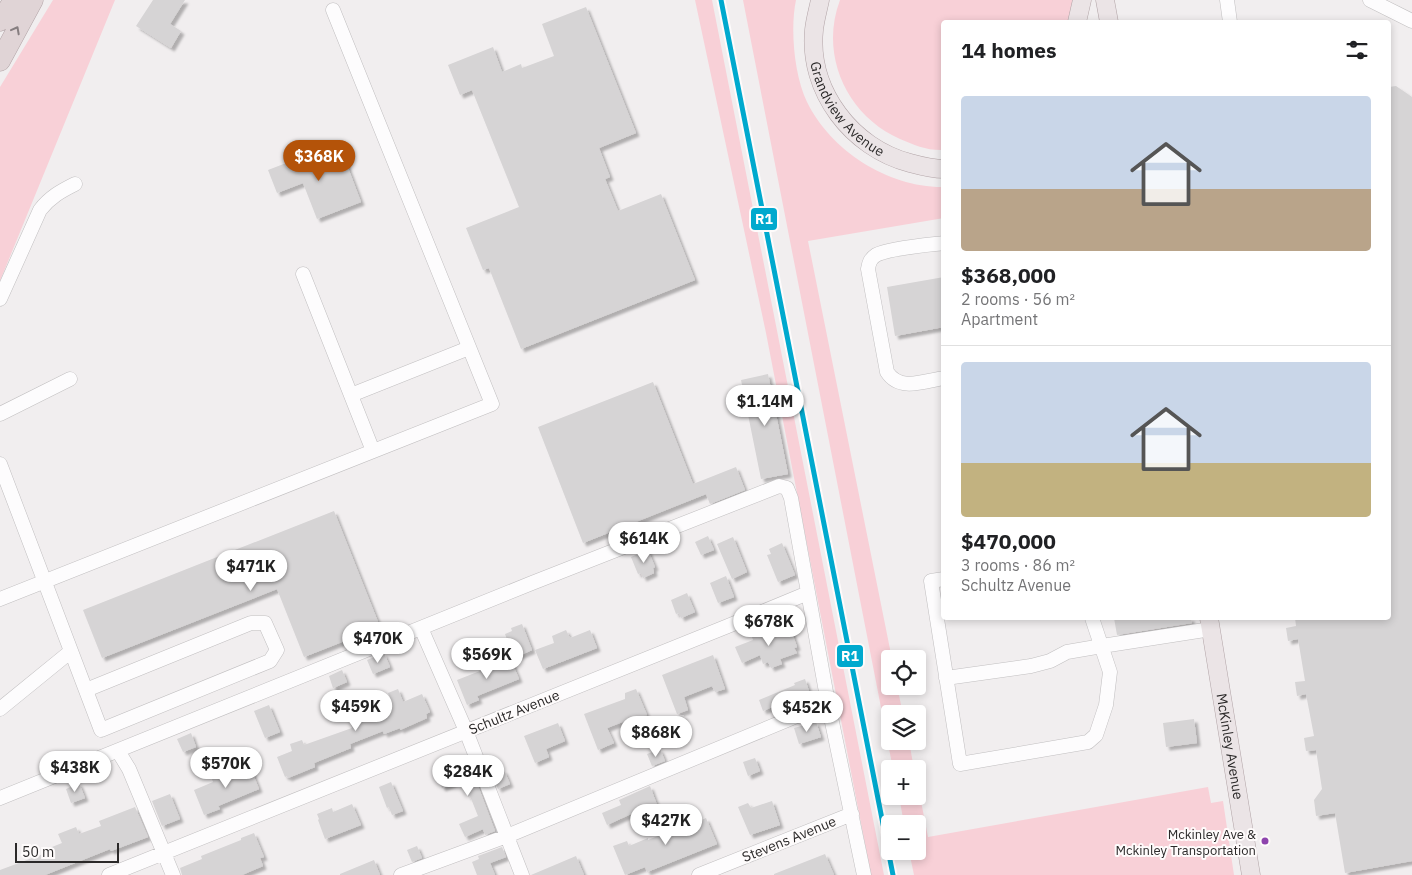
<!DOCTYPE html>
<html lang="en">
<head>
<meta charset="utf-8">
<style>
  body { margin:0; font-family:"IBM Plex Sans",sans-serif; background:#f2f2f2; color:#202124; height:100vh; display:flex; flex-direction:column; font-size:19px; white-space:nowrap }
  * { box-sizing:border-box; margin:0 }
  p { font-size:16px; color:#757577 }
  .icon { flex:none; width:28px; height:28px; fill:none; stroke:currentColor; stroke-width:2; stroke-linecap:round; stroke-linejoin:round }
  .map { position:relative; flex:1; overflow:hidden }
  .panel { position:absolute; left:941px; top:20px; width:450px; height:600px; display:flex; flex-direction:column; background:#fff; border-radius:5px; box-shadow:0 2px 8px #0003 }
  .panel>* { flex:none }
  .tools { position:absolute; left:881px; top:650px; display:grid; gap:10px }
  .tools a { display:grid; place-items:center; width:45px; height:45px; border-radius:5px; background:#fff; box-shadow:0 2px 8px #0003; font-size:25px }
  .scale { position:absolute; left:15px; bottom:12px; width:104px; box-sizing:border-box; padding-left:5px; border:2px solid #2b2929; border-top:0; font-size:14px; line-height:18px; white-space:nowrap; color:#2b2929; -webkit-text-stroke:4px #fefbfb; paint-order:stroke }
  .price { position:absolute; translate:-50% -42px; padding:0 11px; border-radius:18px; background:#fff; color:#222; font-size:16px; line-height:32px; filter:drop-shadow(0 1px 2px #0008) }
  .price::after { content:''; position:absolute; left:50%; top:30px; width:15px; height:11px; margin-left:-8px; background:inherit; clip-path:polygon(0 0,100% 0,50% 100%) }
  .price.on { background:#b45309; color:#fff }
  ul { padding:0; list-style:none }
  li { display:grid; align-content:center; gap:10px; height:265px; padding:0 20px }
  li+li { border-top:1px solid #e0e0e0 }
  li span { display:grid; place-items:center; height:155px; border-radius:5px; color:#555 }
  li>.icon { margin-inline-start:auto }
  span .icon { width:90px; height:90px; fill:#fffc; stroke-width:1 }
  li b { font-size:21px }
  h2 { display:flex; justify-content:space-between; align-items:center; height:60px; padding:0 20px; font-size:21px }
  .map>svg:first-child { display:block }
  .green { fill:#f8d0d7 }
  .building { fill:#d6d4d5; filter:url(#shadow) }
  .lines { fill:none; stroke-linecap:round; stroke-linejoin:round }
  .minor-casing { stroke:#c1bfc0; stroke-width:15 }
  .major-casing { stroke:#b1a3a6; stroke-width:19 }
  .highway-casing { stroke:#b1a3a6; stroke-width:21 }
  .minor { stroke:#fdfcfd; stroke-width:14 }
  .major { stroke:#ebe4e6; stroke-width:18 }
  .highway { stroke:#e0d4d6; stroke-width:20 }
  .rail-1-casing { stroke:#fefbfb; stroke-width:9 }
  .rail-1 { stroke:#00a9ce; stroke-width:5 }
  .oneway { stroke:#867e80 }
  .bus-dot { fill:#8e44ad; stroke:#fefbfb; stroke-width:2 }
  .labels { text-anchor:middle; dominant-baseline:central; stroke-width:4; stroke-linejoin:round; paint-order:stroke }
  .bus-label { font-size:13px; fill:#2b2929; stroke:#fefbfb; text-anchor:end }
  .street-label { font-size:14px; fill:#2b2929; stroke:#fefbfb }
  .line-badge { stroke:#fefbfb; stroke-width:2 }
  .badge-label { font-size:14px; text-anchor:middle; font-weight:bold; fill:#fff }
</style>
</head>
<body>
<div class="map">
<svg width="1412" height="875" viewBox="0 0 1412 875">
  <defs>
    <filter id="shadow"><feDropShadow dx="3.5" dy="3.5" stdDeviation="1" flood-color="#0004"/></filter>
  </defs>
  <rect width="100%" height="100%" fill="#f1eeef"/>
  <path class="green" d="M53 0H115L0 281V87Z
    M695 0H712L884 875H871L766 333Z
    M743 0H796C790 28 794 75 807 102 831 151 889 188 944 187V218L808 241 892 659H890V686H897L903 714H890V741H909L914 769H893Z
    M840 0H1077L1072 22H944V150C928 151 914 145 900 139 847 116 819 55 840 0Z
    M918 786 928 837 1208 787 1211 803 1223 801 1234 875H914L909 851H918V824H904L899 796H918Z"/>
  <path class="building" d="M153 0H185L170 24 181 31 171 48 136 26Z
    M586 7 636 133 599 148 610 177 605 179 618 211 661 194 695 280 521 349 489 268 483 270 466 228 519 207 472 90 460 95 448 65 493 47 502 72 521 64 522 68 554 56 542 24Z
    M1396 86 1412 97V861L1345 873 1335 813 1316 816 1314 800 1322 789 1316 750 1306 751 1304 738 1314 736 1306 694 1297 696 1295 682 1305 681 1298 639 1288 641 1286 628 1296 626 1295 618H1389V87Z
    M320 150 323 159 342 152 361 202 317 219 303 183 277 193 268 170Z
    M944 277V327L895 336 887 287Z
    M768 374 788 474 761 479 741 380Z
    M653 382 693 484 736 467 745 490 710 504 706 494 583 543 538 427Z
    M334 511 380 627 304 657 277 589 102 658 83 610Z
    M708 536 714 550 701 555 695 542Z
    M733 537 747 572 732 579 717 544Z
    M782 543 795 575 778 582 767 555 771 554 769 549Z
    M648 550 655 567 653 568 654 573 643 578 641 573 638 574 631 557Z
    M726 576 734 597 718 603 710 583Z
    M687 593 695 612 681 618 679 613 676 614 671 600Z
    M1114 618H1191L1192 623 1117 635Z
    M522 624 532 650 514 658 505 634 512 631 511 628Z
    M790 627 797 647 794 648 797 653 780 659 782 664 771 668 768 662 763 664 760 655 742 663 735 647 753 640 752 637 769 630 770 633 782 628 783 630Z
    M566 630 570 638 590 630 597 648 543 669 535 650 554 643 552 636Z
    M384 653 390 667 373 674 367 660Z
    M713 655 725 689 715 692 712 686 684 697 688 710 677 714 662 675Z
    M487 658 490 667 492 666 493 667 511 660 519 679 477 696 479 700 467 705 457 680 480 671 477 662Z
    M342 670 347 682 333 688 329 676Z
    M805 679 809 691 763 711 759 700 795 685 794 683Z
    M398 689 403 702 422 694 430 712 426 714 427 718 400 730V728L384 734 383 731 350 744 351 748 314 763 315 767 288 778 287 776 285 777 277 757 292 751 290 744 302 740 304 745 352 728 349 717 391 700 388 693Z
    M636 689 647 715 633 720V718L607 728 614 743 598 750 584 714 625 699V693Z
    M269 705 280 732 265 738 254 711Z
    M683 715 687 727 670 733 666 721Z
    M1194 719 1197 743 1166 747 1163 723Z
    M816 722 821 737 799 744 794 728Z
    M558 723 565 741 546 749 549 757 535 763 524 736Z
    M191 733 196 747 183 752 177 739Z
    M660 749 665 761 652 766 647 754Z
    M755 758 760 771 748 776 743 762Z
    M469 762 495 831 485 835 483 829 465 837 459 824 478 816 470 796 468 797 462 780 442 788 434 769 449 764 451 769Z
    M249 764 259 789 218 806 220 809 204 815 194 790 213 782 212 779Z
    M504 770 510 784 498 789 492 775Z
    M391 782 403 811 392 815 389 807 387 808 379 787Z
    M79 783 85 798 71 803 66 789Z
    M650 786 657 805 643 810 642 809 607 825 602 813 621 805 619 800Z
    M170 794 180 819 162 826 152 801Z
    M772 801 780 825 750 835 738 807 748 803 751 808Z
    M352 804 361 825 325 839 318 820 319 819 317 814 332 808 333 812Z
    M135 807 148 837 111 851 110 849 45 875H0V870L43 854 42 851 62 843 58 834 76 827 79 834 101 826 99 821Z
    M684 816 688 826 706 818 717 844 647 872 645 867 625 875 613 846 627 841 629 846 648 838V840L672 830 669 822Z
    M254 833 264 857 260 858 263 866 242 875H182L180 868 202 859 201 856 241 840V838Z
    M417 846 422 858 412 862 407 850Z
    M502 847 506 857 490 863 495 875H477L472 862 479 859 478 856Z
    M825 854 834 875H774V874Z
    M576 856 584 875H531Z
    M374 860 380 875H340V874Z"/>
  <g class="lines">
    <g class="minor-casing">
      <path id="minor" d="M1227 0 1230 22
        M1370 0 1412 21
        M944 243C927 245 890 248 876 255 870 259 869 263 868 269L887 372C900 392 924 381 944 378
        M303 274 373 451
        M0 299 40 210C50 197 61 191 75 184
        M351 395 469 348
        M0 414 70 379
        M0 464 101 730 270 661 277 650 265 623H251L86 690
        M944 579 931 581 960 764 1088 742 1096 735 1106 705 1110 672 1092 618
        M0 599 492 404 333 10
        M421 628 466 731 522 875
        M946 678 1031 666 1050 661 1067 652 1102 646 1211 629
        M0 709 70 652
        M118 751 129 769 173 875
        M0 798 532 583 779 486 787 488 791 498 828 703 864 875
        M109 875 728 626 808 593
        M401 875 507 836 828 703
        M699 875 852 814"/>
    </g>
    <g class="major-casing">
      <g id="major">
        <path id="s1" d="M820 0C818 10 815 20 814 30 808 91 852 148 910 163 921 166 932 169 944 169"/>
        <path d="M1105 0 1109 22"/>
        <path d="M1077 22 1082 0"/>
        <path id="s2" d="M1209 618 1251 875"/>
      </g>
    </g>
    <g class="highway-casing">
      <path id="highway" d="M0 21 14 0
        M0 61 33 0"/>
    </g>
    <use href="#minor" class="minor"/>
    <use href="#major" class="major"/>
    <use href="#highway" class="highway"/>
    <g class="rail-1-casing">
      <path id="rail-1" d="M721 0 893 875"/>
    </g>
    <use href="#rail-1" class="rail-1"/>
  </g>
  <defs><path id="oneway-chevron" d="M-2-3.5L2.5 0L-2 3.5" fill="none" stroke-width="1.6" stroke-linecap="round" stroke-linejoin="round" transform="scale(1.25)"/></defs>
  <use class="oneway" href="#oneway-chevron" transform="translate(16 30) rotate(-62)"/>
  <circle class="bus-dot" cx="1265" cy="841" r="4.5"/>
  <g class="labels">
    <g class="bus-label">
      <text x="1256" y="834">Mckinley Ave &amp;<tspan x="1256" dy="16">Mckinley Transportation</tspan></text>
    </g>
    <g class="street-label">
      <text stroke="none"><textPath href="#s1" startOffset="121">Grandview Avenue</textPath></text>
      <text transform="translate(514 712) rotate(-22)">Schultz Avenue</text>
      <text stroke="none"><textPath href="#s2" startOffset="130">McKinley Avenue</textPath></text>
      <text transform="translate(789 839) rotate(-22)">Stevens Avenue</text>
    </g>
  </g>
  <g class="line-badge">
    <rect x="750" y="207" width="28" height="24" rx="5" fill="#00a9ce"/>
    <rect x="836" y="644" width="28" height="24" rx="5" fill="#00a9ce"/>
  </g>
  <g class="badge-label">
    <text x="764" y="224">R1</text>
    <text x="850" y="661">R1</text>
  </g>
</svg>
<div class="tools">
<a><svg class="icon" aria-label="locate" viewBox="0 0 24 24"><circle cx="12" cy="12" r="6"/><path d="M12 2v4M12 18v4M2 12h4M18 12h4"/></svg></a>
<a><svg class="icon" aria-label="layers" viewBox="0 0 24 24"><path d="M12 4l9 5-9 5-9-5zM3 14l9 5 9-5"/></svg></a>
<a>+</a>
<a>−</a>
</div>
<div class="scale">50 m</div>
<b class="price on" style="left:319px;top:182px">$368K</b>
<b class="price" style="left:765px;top:427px">$1.14M</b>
<b class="price" style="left:644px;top:564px">$614K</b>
<b class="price" style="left:251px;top:592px">$471K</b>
<b class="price" style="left:769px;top:647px">$678K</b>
<b class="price" style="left:378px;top:664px">$470K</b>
<b class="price" style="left:487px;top:680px">$569K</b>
<b class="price" style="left:356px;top:732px">$459K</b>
<b class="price" style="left:807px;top:733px">$452K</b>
<b class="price" style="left:656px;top:758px">$868K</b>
<b class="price" style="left:226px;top:789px">$570K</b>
<b class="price" style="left:75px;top:793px">$438K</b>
<b class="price" style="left:468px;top:797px">$284K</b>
<b class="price" style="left:666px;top:846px">$427K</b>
<section class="panel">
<h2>14 homes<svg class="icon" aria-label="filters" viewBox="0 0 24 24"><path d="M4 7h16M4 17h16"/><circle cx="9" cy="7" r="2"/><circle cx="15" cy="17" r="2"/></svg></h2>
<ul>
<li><span style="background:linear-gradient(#c9d6e8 60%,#b9a48a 0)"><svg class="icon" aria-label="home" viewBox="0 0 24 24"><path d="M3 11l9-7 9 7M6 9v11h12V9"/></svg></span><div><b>$368,000</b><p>2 rooms · 56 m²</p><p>Apartment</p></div></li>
<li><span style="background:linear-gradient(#c9d6e8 65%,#c2b280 0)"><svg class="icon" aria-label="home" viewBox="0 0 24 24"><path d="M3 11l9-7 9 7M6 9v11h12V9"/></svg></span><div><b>$470,000</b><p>3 rooms · 86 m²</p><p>Schultz Avenue</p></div></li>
</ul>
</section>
</div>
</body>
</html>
